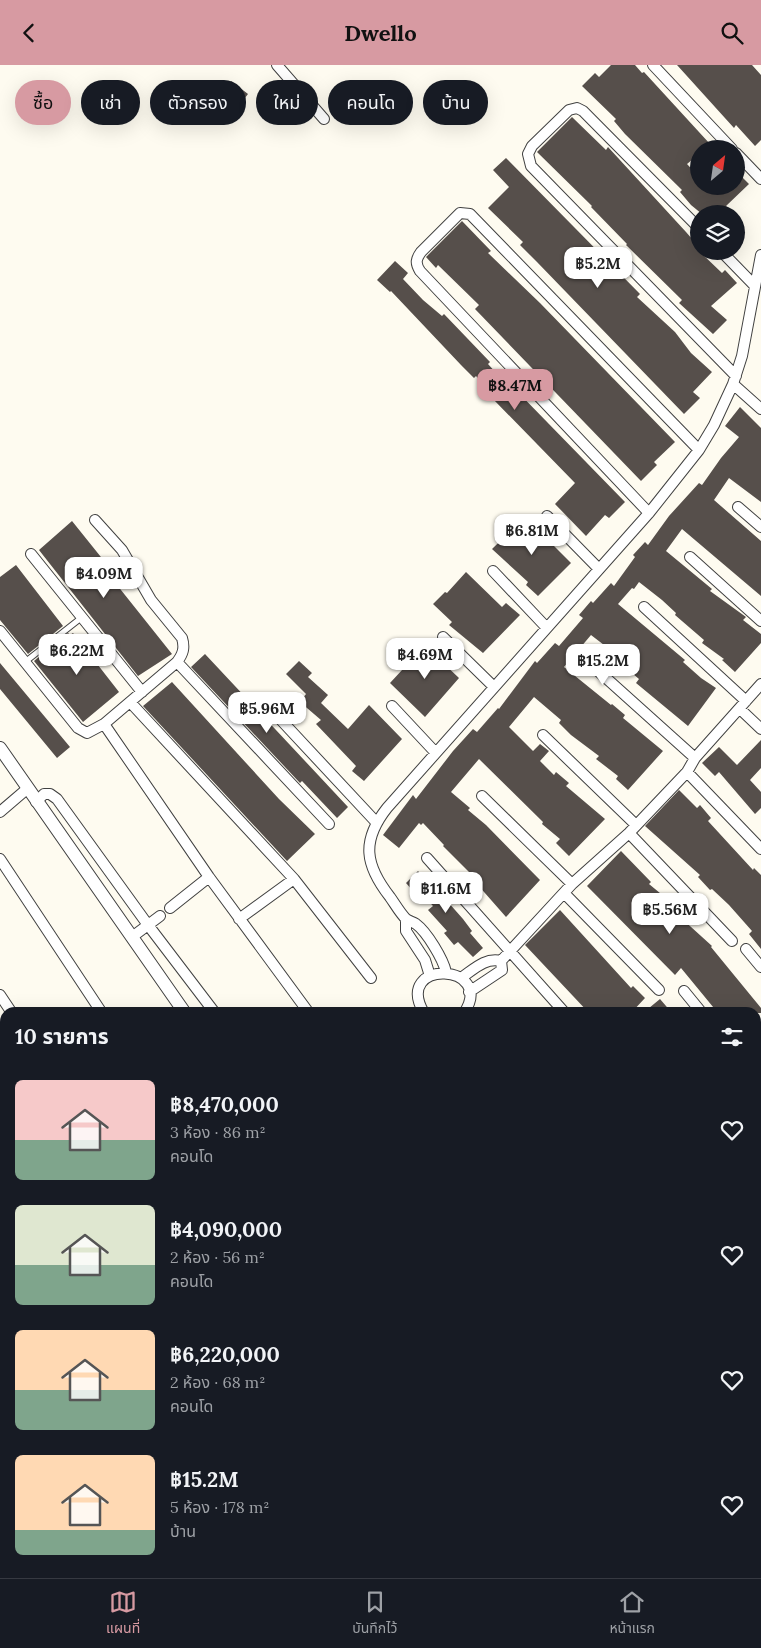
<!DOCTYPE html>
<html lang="th">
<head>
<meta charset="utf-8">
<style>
  body { margin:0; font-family:Lora,"Noto Sans Thai",serif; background:#242831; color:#f1f3f6; height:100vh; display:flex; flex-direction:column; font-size:19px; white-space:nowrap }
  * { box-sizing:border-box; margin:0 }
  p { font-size:16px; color:#9ea1a6 }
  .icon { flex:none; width:28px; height:28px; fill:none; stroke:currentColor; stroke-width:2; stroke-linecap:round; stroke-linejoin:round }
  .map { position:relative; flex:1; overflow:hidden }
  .details { position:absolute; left:0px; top:942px; width:761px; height:571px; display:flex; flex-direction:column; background:#171b24; border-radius:15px 15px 0 0; box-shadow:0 5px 20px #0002 }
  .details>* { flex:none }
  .guide { position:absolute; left:15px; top:15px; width:500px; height:45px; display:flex; gap:10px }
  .needle { width:32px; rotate:29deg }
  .fabs { position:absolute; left:690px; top:75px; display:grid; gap:10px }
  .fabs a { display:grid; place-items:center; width:55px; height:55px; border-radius:50%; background:#171b24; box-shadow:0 5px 20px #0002; font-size:25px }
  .price { position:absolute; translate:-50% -42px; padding:0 11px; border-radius:10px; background:#fff; color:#222; font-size:16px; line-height:32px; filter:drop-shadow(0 1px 2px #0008) }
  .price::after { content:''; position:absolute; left:50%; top:30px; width:15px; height:11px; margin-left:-8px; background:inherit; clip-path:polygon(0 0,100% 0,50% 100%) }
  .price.current { background:#d79aa2; color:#111 }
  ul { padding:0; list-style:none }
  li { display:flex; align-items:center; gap:15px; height:125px; padding:0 15px }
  li span { display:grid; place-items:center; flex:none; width:140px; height:100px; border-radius:8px; color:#555 }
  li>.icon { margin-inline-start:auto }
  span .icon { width:60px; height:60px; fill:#fffc; stroke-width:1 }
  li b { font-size:21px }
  h2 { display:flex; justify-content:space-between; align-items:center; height:60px; padding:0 15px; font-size:21px }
  .chip { padding:0 18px; border-radius:22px; background:#171b24; box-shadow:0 5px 20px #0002; font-size:18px; line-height:45px }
  .chip.current { background:#d79aa2; color:#111 }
  header { display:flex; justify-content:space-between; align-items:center; height:65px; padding:0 15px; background:#d79aa2; color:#111; font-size:22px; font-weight:700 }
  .tab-bar { display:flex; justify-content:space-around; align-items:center; height:70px; border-top:1px solid #363941; background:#171b24; font-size:14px; color:#9ea1a6 }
  .tab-bar a { display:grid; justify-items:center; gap:2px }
  .tab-bar .current { color:#d79aa2 }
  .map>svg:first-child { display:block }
  .building { fill:#564f4b }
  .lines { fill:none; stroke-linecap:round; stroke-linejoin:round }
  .service-casing { stroke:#414141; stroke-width:7 }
  .minor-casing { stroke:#414141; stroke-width:12 }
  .tertiary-casing { stroke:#414141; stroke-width:14 }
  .service { stroke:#fff; stroke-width:5 }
  .minor { stroke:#fff; stroke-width:10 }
  .tertiary { stroke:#fff; stroke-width:12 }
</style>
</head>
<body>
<header><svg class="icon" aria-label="back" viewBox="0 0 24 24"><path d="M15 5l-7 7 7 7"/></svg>Dwello<svg class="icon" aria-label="search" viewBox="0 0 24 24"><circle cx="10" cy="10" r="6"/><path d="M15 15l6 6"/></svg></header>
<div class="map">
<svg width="761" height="1513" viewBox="0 0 761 1513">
  <rect width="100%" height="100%" fill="#fefbf0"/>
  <path class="building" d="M611 0H635L642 8 644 7 710 79 705 84H699V89L687 99 699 112V121H707L713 128 720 121H736V106L749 119 726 141 734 149H702L691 140 680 127 682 125 625 69 614 56 616 54 582 21 595 8 599 12Z
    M677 0H752L761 10V75L755 81 736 60 734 63Z
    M231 16 248 29 234 47 218 34Z
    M572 52 606 85 608 82 686 167 699 182V186L722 208 725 205 737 218 711 241 727 255 713 269 679 238 682 235 626 180 627 179 591 142 592 141 537 87Z
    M506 93 640 229 637 232 675 267 691 288 712 307 693 327 700 333 684 349 537 197 520 180 523 177 488 143 509 122 493 105Z
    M462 156 491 186 488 188 540 238 675 377 654 397 657 400 641 416 475 244 479 240 438 200 436 203 426 192Z
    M395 196 408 208 403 214 423 235 442 251 444 249 490 297 488 299 507 320 509 318 625 437 609 453 605 450 586 471 555 439 575 418 493 334 495 332 476 311 474 313 461 300 391 226 390 227 377 215Z
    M740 342 761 363V437L729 413 714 435 761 476V531L682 464 666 486 712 524 710 526 746 552 743 555 761 569V578L735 607 722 595 724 594 702 578 704 575 675 550 676 548 662 535 639 517 634 524 632 523 618 539 685 595 683 597 701 613 716 623 688 661 636 618 639 614 614 593 617 590 591 570 564 602 611 640 612 639 625 650 623 653 663 686 628 725 616 714 618 711 596 694 599 691 571 670 559 658 561 655 534 632 509 662 533 686 540 679 549 686 540 696 554 710 556 707 569 718 566 721 605 754 569 791 556 778 560 774 542 759 543 757 479 694 451 727 470 743 468 745 486 760 540 815 506 852 477 819 479 817 443 781 444 780 423 758 421 760 419 758 399 783 383 770 413 730 416 734 453 686 473 664 477 667 498 643 499 644 535 596 537 598 555 578 559 581 583 553 579 550 591 536 593 538 611 518 614 521 635 492 633 490 645 477 648 480 669 451 699 418 702 420 721 393 739 372 725 361Z
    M525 452 571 498 538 531 526 520 528 517 492 484Z
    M72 456 121 517 117 520 172 589 138 611 39 485Z
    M16 500 63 561 28 589 0 555V512Z
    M466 507 502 542 506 538 520 550 483 588 449 560 452 557 433 539 445 527 447 528Z
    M68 568 70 570 73 568 119 627 83 657 34 596Z
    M427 578 442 592 440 595 459 613 425 652 390 618Z
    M205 589 348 742 337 753 302 716 300 718 191 602Z
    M299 596 312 608 308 612 328 630 321 638 348 664 369 640 402 674 364 716 352 706 356 701 316 659 321 655 300 637 306 629 286 609Z
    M0 598 70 682 57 693 0 624Z
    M172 617 279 734 315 769 287 796 143 641Z
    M761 675V703L750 715 761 727V743L755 749 719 707 715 711 702 698 719 682 737 700Z
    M679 725 697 743 700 740 711 753 708 756 753 805 754 803 761 810V884L749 869 752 866 729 840 712 824 710 825 698 812 700 810 645 761Z
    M621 786 651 817 649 819 672 838 669 842 712 881 711 882 761 943V948H718L681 903 675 910 587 821Z
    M418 806 428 817 431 814 442 827 440 828 463 854 472 866 470 868 483 883 473 892 458 877 454 880 444 868 447 866 428 845 433 841 416 823 413 826 406 818Z
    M560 845 631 923 633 921 645 933 631 948H589L525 880Z
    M660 934 672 948H643Z"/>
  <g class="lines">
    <g class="service-casing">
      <path id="service" d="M25 597 81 553"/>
    </g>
    <g class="minor-casing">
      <path id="minor" d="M277 0 324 54
        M653 0 732 84
        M736 88 761 114
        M699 163 583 46 577 43 569 45 532 81 528 89 531 101 736 311
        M721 186 755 221
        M733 319 761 344
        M738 442 761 462
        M649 448 420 206C415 198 416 194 421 187L460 148 470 149 699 385
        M547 451 598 503
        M31 489 142 627
        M690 492 761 556
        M493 506 546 562
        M644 542 746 636
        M0 566 78 663 87 668 104 659 177 597C183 589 185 583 182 573L151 535 122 485 95 455
        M443 572 493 621
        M177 597 329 759
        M596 604 695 693
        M130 637 294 814 371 913
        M392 641 435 687
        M740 644 761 664
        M280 654 376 757
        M104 659 209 812 309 948
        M543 670 636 760
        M687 707 761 784
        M482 731 572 819
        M36 737 44 729H50L57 734 148 860 215 948
        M0 747 28 723
        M629 768 732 876
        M427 793 565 948
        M0 794 102 948
        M564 828 659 925
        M170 843 209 812
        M239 854 294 814
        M406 854V866L425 895 430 911
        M132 872 160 851
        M746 884 761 902
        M446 907C443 894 427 867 416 859 413 857 409 856 406 854 400 848 395 839 390 832 365 800 361 776 387 743L649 448 699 385 714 360 733 319 742 291 761 190
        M461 913C473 905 485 892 501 896
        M684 926 702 948
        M469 927 502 905 501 896 572 819 629 768 687 707 695 693 761 619
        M0 930 12 948
        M424 948C392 893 497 898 464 948
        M756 1014 761 1020
        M0 1066 5 1073
        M756 1084 761 1081
        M0 1108 5 1105
        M756 1135 761 1141
        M756 1284 761 1281
        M756 1339 761 1346
        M756 1357 761 1353
        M756 1416 761 1411
        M0 1477 5 1481
        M39 1509 44 1513"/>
    </g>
    <g class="tertiary-casing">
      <path id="tertiary" d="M0 683 185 948
        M742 1509 747 1513"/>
    </g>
    <use href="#service" class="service"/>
    <use href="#minor" class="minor"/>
    <use href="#tertiary" class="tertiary"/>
  </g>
</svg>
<div class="fabs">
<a><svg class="needle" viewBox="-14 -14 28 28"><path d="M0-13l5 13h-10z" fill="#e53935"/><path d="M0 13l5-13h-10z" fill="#9ea1a6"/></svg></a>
<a><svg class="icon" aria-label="layers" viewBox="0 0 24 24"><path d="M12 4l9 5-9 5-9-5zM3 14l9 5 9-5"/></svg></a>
</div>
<b class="price" style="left:598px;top:224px">฿5.2M</b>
<b class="price current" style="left:515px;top:346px">฿8.47M</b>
<b class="price" style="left:532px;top:491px">฿6.81M</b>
<b class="price" style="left:104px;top:534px">฿4.09M</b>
<b class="price" style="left:77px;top:611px">฿6.22M</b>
<b class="price" style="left:425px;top:615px">฿4.69M</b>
<b class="price" style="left:603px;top:621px">฿15.2M</b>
<b class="price" style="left:267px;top:669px">฿5.96M</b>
<b class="price" style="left:446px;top:849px">฿11.6M</b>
<b class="price" style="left:670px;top:870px">฿5.56M</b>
<div class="guide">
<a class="chip current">ซื้อ</a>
<a class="chip">เช่า</a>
<a class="chip">ตัวกรอง</a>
<a class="chip">ใหม่</a>
<a class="chip">คอนโด</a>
<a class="chip">บ้าน</a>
</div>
<section class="details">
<h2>10 รายการ<svg class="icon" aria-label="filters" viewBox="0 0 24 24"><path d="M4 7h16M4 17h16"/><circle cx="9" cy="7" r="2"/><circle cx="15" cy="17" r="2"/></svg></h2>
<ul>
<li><span style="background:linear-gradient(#f6c9c9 60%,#7fa58c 0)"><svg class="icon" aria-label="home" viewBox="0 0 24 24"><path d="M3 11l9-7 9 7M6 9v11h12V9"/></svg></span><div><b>฿8,470,000</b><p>3 ห้อง · 86 m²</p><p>คอนโด</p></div><svg class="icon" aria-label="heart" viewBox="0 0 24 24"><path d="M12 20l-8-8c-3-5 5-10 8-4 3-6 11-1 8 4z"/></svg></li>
<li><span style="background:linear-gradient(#dfe7d0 60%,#7fa58c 0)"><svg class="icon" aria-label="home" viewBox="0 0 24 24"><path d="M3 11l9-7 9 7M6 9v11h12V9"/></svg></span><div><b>฿4,090,000</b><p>2 ห้อง · 56 m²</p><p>คอนโด</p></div><svg class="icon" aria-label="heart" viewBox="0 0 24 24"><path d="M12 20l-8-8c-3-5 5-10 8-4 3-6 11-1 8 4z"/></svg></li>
<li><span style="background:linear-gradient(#ffd9b3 60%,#7fa58c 0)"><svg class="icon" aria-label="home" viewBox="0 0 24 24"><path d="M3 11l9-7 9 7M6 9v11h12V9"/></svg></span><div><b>฿6,220,000</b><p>2 ห้อง · 68 m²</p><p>คอนโด</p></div><svg class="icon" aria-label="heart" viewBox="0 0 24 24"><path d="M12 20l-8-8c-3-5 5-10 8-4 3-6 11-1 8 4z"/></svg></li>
<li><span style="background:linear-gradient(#ffd9b3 75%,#7fa58c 0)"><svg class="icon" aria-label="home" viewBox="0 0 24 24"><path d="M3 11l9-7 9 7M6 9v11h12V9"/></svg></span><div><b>฿15.2M</b><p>5 ห้อง · 178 m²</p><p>บ้าน</p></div><svg class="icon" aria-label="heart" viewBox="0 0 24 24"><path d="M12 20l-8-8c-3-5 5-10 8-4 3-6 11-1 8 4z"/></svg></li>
</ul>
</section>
</div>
<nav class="tab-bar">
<a class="current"><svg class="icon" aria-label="map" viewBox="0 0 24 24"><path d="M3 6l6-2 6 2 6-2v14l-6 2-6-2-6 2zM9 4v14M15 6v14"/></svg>แผนที่</a>
<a><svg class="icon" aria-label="saved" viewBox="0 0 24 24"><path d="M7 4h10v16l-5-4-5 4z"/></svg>บันทึกไว้</a>
<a><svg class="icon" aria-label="home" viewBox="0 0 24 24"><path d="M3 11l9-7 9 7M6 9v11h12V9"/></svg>หน้าแรก</a>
</nav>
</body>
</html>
